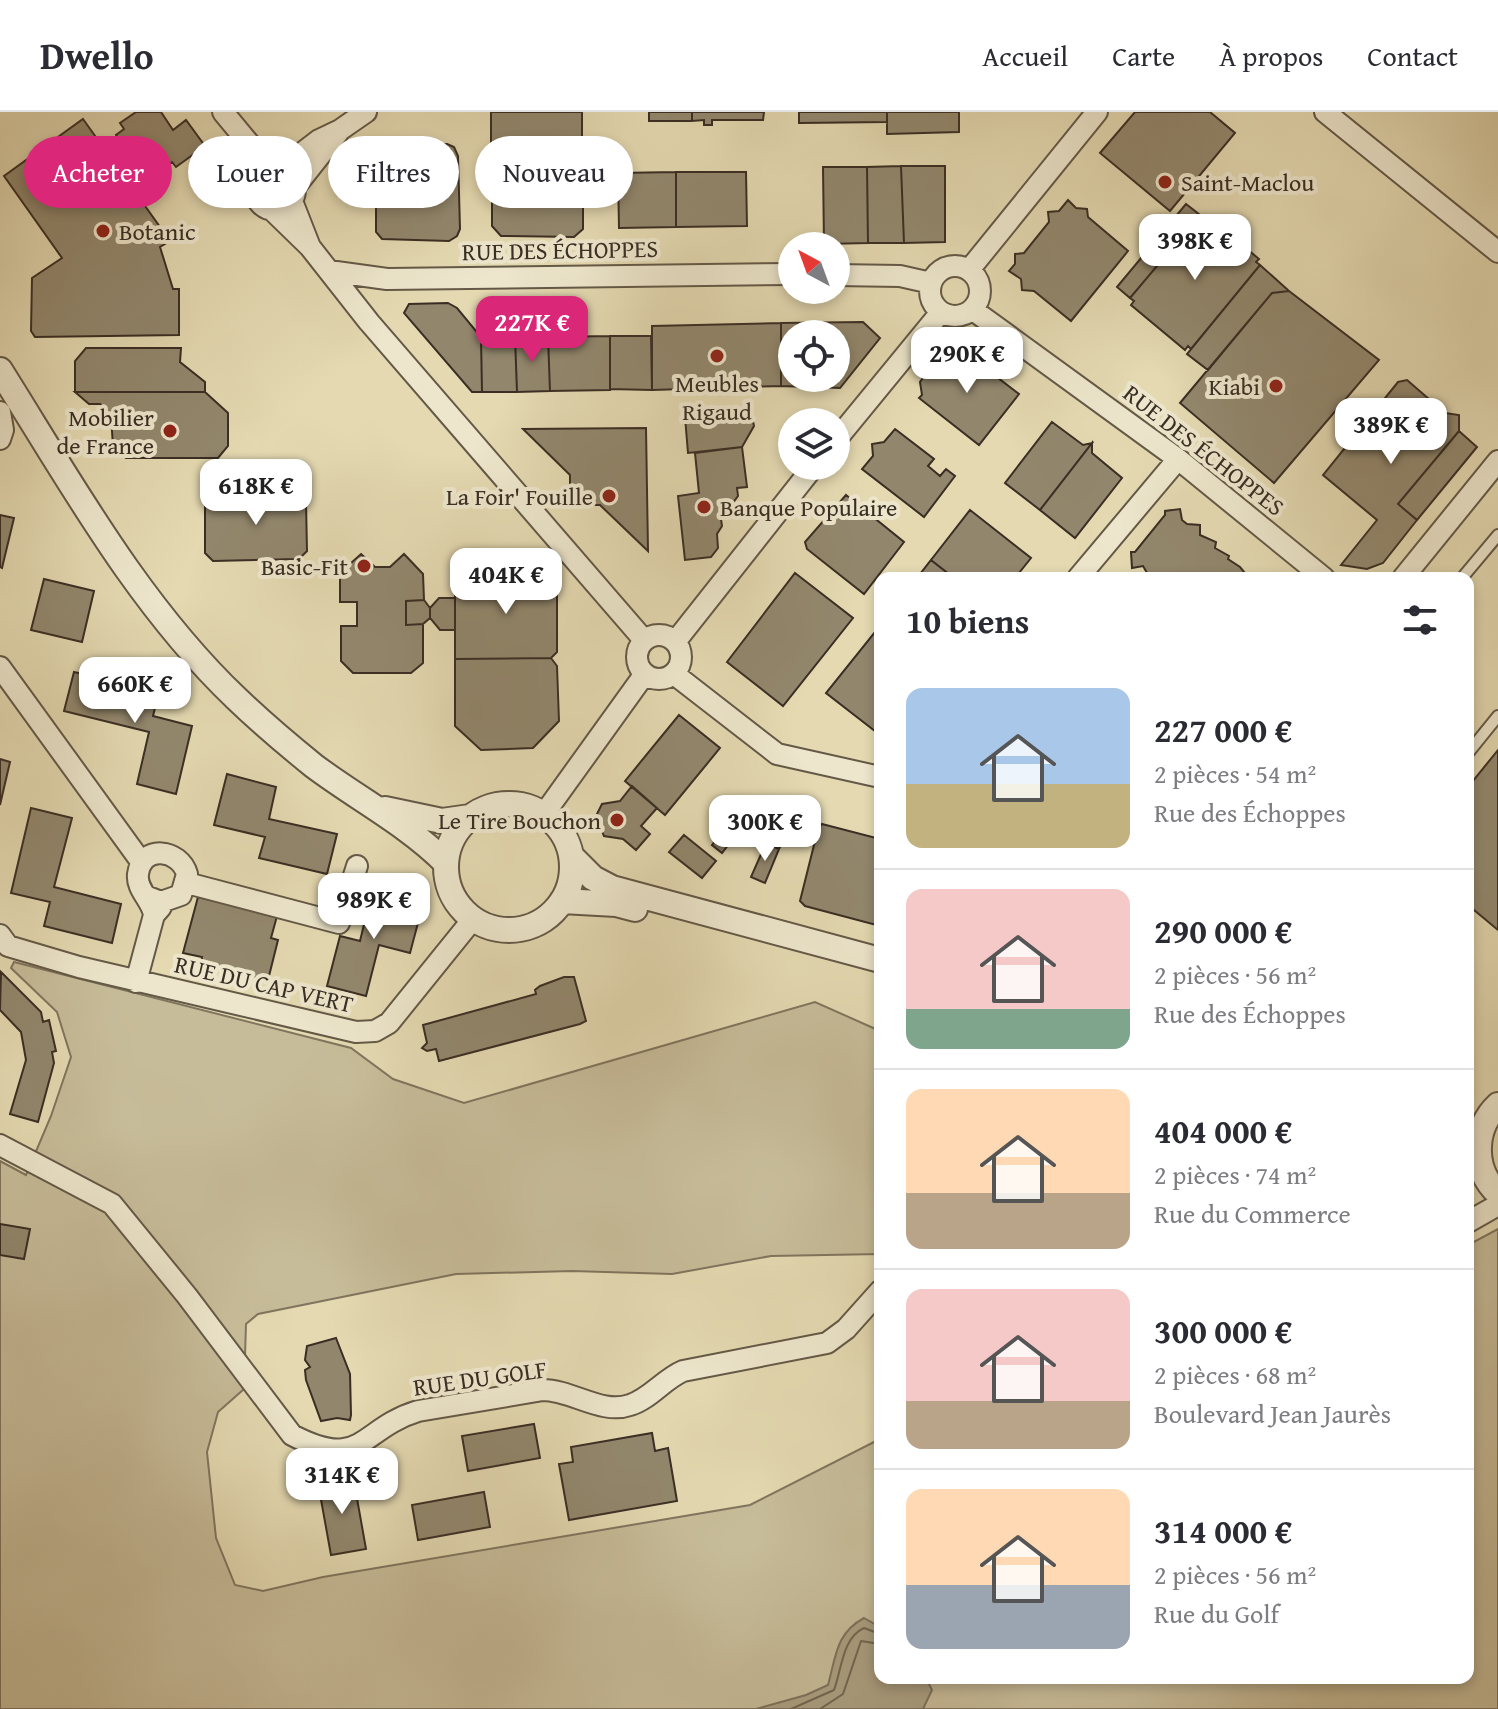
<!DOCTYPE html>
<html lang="fr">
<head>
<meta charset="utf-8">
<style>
  body { margin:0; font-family:"Gentium Book Plus",serif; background:#f2f2f3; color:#2b2b33; height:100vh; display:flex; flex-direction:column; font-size:30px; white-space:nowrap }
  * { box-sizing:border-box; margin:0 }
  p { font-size:26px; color:#7c7c81 }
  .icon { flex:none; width:44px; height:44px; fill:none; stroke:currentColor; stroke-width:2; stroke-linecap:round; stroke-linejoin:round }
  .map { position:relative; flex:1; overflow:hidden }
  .sheet { position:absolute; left:874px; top:460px; width:600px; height:1112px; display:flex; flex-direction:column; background:#fff; border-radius:16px; box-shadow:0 4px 12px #0003 }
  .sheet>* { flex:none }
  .banner { position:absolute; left:24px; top:24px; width:730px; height:72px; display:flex; gap:16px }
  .needle { width:52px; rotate:319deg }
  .tools { position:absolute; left:778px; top:120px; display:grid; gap:16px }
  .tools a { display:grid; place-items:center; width:72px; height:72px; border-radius:50%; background:#fff; box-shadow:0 4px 12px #0003; font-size:40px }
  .price { position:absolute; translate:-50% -68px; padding:0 18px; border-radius:16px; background:#fff; color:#222; font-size:26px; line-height:52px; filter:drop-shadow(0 2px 4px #0008) }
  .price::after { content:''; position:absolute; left:50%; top:48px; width:24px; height:18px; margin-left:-12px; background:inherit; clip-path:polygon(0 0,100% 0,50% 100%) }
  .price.active { background:#db2777; color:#fff }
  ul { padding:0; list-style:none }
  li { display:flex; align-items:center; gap:24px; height:200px; padding:0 32px }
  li+li { border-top:2px solid #e1e1e2 }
  li span { display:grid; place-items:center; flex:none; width:224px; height:160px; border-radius:16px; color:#555 }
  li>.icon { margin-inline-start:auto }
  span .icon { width:96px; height:96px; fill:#fffc; stroke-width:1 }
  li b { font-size:34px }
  h2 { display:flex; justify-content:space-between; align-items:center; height:96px; padding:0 32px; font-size:34px }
  .pill { padding:0 28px; border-radius:36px; background:#fff; box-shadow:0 4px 12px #0003; font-size:28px; line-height:72px }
  .pill.active { background:#db2777; color:#fff }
  header { display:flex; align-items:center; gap:48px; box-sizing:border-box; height:112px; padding:0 40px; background:#fff; border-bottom:2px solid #e1e1e2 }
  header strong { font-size:38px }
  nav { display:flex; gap:44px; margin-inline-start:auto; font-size:28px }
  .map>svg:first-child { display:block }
  .green { fill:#c7bc99; stroke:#80755e; stroke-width:2 }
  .water { fill:#aa9f81; stroke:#7d725c; stroke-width:2 }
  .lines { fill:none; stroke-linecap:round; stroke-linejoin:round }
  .shore { stroke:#726652; stroke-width:2 }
  .building { fill:#92876d; stroke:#3a2e24; stroke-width:2; fill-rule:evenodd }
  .service-casing { stroke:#645947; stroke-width:14 }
  .minor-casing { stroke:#645947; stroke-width:24 }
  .tertiary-casing { stroke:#645947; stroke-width:28 }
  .service { stroke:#ede6cc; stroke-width:10 }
  .minor { stroke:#ede6cc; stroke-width:20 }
  .tertiary { stroke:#ede6cc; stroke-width:24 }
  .poi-dot { fill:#8f2418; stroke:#ede6cc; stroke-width:3 }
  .labels { text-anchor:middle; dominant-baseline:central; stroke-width:8; stroke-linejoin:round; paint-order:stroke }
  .poi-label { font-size:24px; fill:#3a2e24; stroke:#ede6cc; text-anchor:end }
  .street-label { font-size:24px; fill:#3a2e24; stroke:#ede6cc }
</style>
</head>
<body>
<header>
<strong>Dwello</strong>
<nav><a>Accueil</a><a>Carte</a><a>À propos</a><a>Contact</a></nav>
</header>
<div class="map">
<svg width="1498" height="1597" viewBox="0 0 1498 1597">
  <rect width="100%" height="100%" fill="#e4d9b1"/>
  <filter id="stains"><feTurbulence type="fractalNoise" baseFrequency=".0025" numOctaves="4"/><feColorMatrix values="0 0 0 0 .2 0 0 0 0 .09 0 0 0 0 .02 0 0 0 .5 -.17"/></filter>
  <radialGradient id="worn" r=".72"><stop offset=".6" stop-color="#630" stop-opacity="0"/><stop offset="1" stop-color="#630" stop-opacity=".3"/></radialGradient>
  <path class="green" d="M14 850 351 936 393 967 464 991 815 890 880 919V1142L771 1144 672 1162 572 1159 456 1162 258 1202 246 1212 244 1277 218 1300 207 1340 216 1426 235 1473 263 1479 323 1465 750 1393 880 1327V1566H1468V1133L1498 1117V1597H0V1049L26 1063 51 1004 71 945 57 900 11 856Z"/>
  <path class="water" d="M864 1506 880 1515V1566H926L932 1578 923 1597H756L806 1583 828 1573C836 1544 836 1521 864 1506Z"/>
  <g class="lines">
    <path class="shore" d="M791 1597 834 1578C842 1557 842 1526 864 1516L880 1522
      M820 1597 843 1582 861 1529 880 1532"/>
  </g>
  <path class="building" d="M136 0H161L173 18 186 8 205 34 176 55 172 50 148 67 116 23 124 17 120 11Z
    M491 0H582V36H491Z
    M649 0H692V9H649Z
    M692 0H764L763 8H712V13H704V8L692 9Z
    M799 0H887V10L799 11Z
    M887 0H959V20L887 22Z
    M1135 0H1210L1235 21 1170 99 1100 41Z
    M83 7 170 129 160 135 173 177H179V223L35 225 31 219 32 166 62 146 4 64Z
    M447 32 454 35 458 44 460 117 457 124 449 129 382 127 376 120V46L380 38 388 34Z
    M501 48 574 49 583 59V117L574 125 501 124 492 114V58Z
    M901 54 904 131H868L867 55Z
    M901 54H945V130L904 131Z
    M823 55H867L868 131 824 132Z
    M676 60V115L619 116 618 61Z
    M676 60H746L747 114 676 115Z
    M1068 88 1076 96 1087 97 1088 105 1128 139 1071 209 1034 179 1022 178 1021 167 1009 159 1015 152V142L1024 141 1049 110 1048 100 1059 99Z
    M1186 92 1200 103 1130 186 1117 175Z
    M1200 103 1204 105 1206 103 1259 147 1256 150 1260 153 1191 237 1188 234 1185 238 1131 193 1134 189 1130 186Z
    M1260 153 1289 179 1272 181 1208 258 1187 242Z
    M1289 179 1379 248 1274 371 1180 291 1272 181Z
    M448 191 457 196 481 225 482 280H472L404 201 409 192Z
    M863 210 880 226 840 276 781 274V211ZM792 222H836V266H792Z
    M781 211V274L652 278V214Z
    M610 224H651L652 278 610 277Z
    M610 224V278L550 279 548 225Z
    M481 225H515L517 280H482Z
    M515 225H548L550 279 517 280Z
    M86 236H181L180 250 205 270V280H75V249Z
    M959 236 1019 282 979 333 919 286 922 283 920 270 926 262 934 260 943 241 956 240Z
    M1407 268 1445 301 1459 303V319L1398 392 1417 408 1383 451 1367 457 1341 453 1377 408 1323 363 1398 270Z
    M75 280H205L228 301V334L218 346H126L113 334 111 304 100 292H89Z
    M752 304 754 314 742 335 688 341 685 305Z
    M1052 310 1083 333 1092 331 1040 398 1005 371Z
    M646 316 648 439 600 393H570V363L523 317Z
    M895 317 934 347 928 354 940 364 946 357 955 364 924 405 862 357 873 344 872 332 884 330Z
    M1459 319 1477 335 1417 408 1398 392Z
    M1092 331V341L1122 366 1075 426 1040 398Z
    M742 335 747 375 737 376 738 384 721 407 722 414 717 422 718 436 711 445 685 448 678 384 699 381 695 341Z
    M237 378 244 384H266L274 378 280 383H299L306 390 307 439 299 447 213 449 205 441V391L211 384H230Z
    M846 383 904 430 864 482 807 437 805 430Z
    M1180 397 1182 408 1187 412 1200 413V423L1216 430 1215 436 1229 444 1228 447 1240 455 1245 461 1241 466H1150L1143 454 1132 456 1131 440H1135L1165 403V399Z
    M970 398 1031 446 1015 466H954L931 448Z
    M0 403 14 406 2 456 0 455Z
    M361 442 375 455H390L404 442 423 462 424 488 406 489V513L423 512V551L411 561H353L341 549V514H357V490H340V461Z
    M931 448 954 466H917Z
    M480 457H532L557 482V540L551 546 455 547V482Z
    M795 461 853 506 783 594 727 550Z
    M44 467 94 479 82 530 31 518Z
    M439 486H455V518H440L430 506V496Z
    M424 488 430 496V506L423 512 406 513V489Z
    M879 515 880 516V623L826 581Z
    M551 546 557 554 559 609 533 636 481 638 455 614V547Z
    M74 560 159 580 153 604 192 614 176 682 137 672 149 620 64 599Z
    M679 603 720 636 665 703 625 669Z
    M1498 638V818L1468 793V675Z
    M0 647 10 650 0 693Z
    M227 662 276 675 269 707 337 722 327 762 259 746 265 725 214 713Z
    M632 674 657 696 641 714 650 722 636 738 623 727 604 724 596 704 602 692 620 689Z
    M31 696 72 706 54 775 121 792 112 831 44 814 50 790 11 781Z
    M775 710 789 716 784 727 770 722Z
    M822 712 880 727V814L805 794 800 789 818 717Z
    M722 720 732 728 722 741 712 733Z
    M770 722 784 727 779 737 766 731Z
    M684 723 716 749 702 766 669 740Z
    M766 731 779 737 765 771 751 765Z
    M372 779 423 792 410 841 379 833 366 884 327 874 340 824 360 829Z
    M198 785 277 804 271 826 278 828 268 868 201 852 202 845 183 841Z
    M1 860 41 900 43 910 49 908 56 939 52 940 54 951 38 1010 10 1002 26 948 21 920 0 898Z
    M564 865H574L586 909 580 912 439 949 436 937 427 939 422 936 427 931 423 913 536 882 535 878 540 874Z
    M0 1112 30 1117 24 1147 0 1143Z
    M336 1226 350 1262 351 1303 350 1308 337 1306 321 1309 306 1268 305 1258 310 1255 305 1248 307 1234Z
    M534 1312 540 1346 468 1359 462 1324Z
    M652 1321 655 1339 668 1336 677 1389 569 1408 559 1352 573 1350 571 1335Z
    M353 1364 366 1437 331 1443 318 1371Z
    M484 1380 490 1415 418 1428 412 1393Z"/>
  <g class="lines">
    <g class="service-casing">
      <path id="service" d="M1462 466 1498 423
        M1468 641 1498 604"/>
    </g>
    <g class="minor-casing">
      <path id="minor" d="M223 0 252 35 266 59
        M1325 0 1498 140
        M340 18 366 0
        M255 78a20 20 0 1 1 40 0a20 20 0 1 1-40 0Z
        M280 58 319 28 340 18 295 75
        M272 98 310 135 292 89
        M310 135 369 210 644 528
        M930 179a25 25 0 1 1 50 0a25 25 0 1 1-50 0Z
        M969 158 1097 0
        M329 159 387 167 792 162
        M836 163 900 164 931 171
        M973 198 1178 347 1324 466
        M0 300 3 318 0 327
        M836 328 941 200
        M1078 466 1178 347
        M1403 466 1498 349
        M637 545a22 22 0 1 1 44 0a22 22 0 1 1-44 0Z
        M675 530 814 354
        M0 555 142 751
        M674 562 777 642 880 665
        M544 702 644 563
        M187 771 339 811 357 754
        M148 785 161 790 181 783 187 762C180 737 142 732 138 762 136 778 152 788 154 803
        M0 823 8 834 79 855 356 920 375 919 389 911 473 807
        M136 870 154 803 161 795
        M0 1033 112 1092 187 1184 292 1323C363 1360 359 1317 418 1299L543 1278C572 1278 602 1303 630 1293 650 1287 664 1267 683 1259L827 1231 846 1217 880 1179
        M1468 1110 1498 1093"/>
    </g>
    <g class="tertiary-casing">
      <path id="tertiary" d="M0 258C71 371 139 494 237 587 261 610 288 633 314 654 358 687 407 712 446 751
        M446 755a63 63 0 1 1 126 0a63 63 0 1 1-126 0Z
        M385 697 442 709 470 705
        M571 744 593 766 612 776 880 848
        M562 789 616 792 635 797
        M1498 993C1473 1016 1472 1058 1498 1081"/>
    </g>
    <use href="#service" class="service"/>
    <use href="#minor" class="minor"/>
    <use href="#tertiary" class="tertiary"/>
  </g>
  <g class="poi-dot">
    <circle cx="1165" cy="70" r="8"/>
    <circle cx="103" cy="119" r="8"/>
    <circle cx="717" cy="244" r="8"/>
    <circle cx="1276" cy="274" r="8"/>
    <circle cx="170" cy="319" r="8"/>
    <circle cx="609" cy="384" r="8"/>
    <circle cx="704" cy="395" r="8"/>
    <circle cx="364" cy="454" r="8"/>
    <circle cx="617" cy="708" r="8"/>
  </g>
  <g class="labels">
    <g class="poi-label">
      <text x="1181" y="70" text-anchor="start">Saint-Maclou</text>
      <text x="119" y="119" text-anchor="start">Botanic</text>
      <text x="717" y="271" text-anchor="middle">Meubles<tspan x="717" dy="28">Rigaud</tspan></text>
      <text x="1260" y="274">Kiabi</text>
      <text x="154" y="305">Mobilier<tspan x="154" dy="28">de France</tspan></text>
      <text x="593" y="384">La Foir' Fouille</text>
      <text x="720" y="395" text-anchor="start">Banque Populaire</text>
      <text x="348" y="454">Basic-Fit</text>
      <text x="601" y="708">Le Tire Bouchon</text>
    </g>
    <g class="street-label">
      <text transform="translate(560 138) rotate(-1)">RUE DES ÉCHOPPES</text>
      <text transform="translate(1204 338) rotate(38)">RUE DES ÉCHOPPES</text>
      <text transform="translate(264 872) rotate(13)">RUE DU CAP VERT</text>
      <text transform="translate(480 1266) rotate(-8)">RUE DU GOLF</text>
    </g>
  </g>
  <rect width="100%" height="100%" filter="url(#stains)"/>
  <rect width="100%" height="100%" fill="url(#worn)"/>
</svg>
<div class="tools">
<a><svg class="needle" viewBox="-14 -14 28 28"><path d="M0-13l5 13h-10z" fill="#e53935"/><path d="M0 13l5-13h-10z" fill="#7c7c81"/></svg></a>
<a><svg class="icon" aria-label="locate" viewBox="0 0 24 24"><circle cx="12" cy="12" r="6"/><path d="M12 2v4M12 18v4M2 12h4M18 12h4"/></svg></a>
<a><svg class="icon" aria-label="layers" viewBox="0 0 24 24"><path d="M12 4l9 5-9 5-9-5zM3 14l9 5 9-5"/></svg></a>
</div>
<b class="price" style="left:1195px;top:170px">398K €</b>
<b class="price active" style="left:532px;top:252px">227K €</b>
<b class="price" style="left:967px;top:283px">290K €</b>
<b class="price" style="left:1391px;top:354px">389K €</b>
<b class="price" style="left:256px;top:415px">618K €</b>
<b class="price" style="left:506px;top:504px">404K €</b>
<b class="price" style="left:135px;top:613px">660K €</b>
<b class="price" style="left:765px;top:751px">300K €</b>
<b class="price" style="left:374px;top:829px">989K €</b>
<b class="price" style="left:342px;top:1404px">314K €</b>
<div class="banner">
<a class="pill active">Acheter</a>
<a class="pill">Louer</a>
<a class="pill">Filtres</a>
<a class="pill">Nouveau</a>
</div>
<section class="sheet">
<h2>10 biens<svg class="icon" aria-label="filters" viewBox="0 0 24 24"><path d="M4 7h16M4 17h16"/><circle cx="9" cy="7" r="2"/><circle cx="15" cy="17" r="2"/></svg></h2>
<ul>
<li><span style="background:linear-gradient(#a9c7e8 60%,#c2b280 0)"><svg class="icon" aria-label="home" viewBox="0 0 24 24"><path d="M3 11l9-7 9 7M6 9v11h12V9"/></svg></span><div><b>227 000 €</b><p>2 pièces · 54 m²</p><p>Rue des Échoppes</p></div></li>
<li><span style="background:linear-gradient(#f6c9c9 75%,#7fa58c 0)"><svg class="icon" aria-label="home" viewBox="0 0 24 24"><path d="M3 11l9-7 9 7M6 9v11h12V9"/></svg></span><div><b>290 000 €</b><p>2 pièces · 56 m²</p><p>Rue des Échoppes</p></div></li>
<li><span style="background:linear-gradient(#ffd9b3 65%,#b9a48a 0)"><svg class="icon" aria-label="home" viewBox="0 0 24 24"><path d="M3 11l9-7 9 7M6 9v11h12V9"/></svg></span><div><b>404 000 €</b><p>2 pièces · 74 m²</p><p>Rue du Commerce</p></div></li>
<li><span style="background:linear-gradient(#f6c9c9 70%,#b9a48a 0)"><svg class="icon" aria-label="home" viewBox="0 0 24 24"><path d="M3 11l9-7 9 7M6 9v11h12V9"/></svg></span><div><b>300 000 €</b><p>2 pièces · 68 m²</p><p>Boulevard Jean Jaurès</p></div></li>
<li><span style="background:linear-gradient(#ffd9b3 60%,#9aa5b1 0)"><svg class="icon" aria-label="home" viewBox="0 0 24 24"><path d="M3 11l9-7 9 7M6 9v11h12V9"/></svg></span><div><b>314 000 €</b><p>2 pièces · 56 m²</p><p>Rue du Golf</p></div></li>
</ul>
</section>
</div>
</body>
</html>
